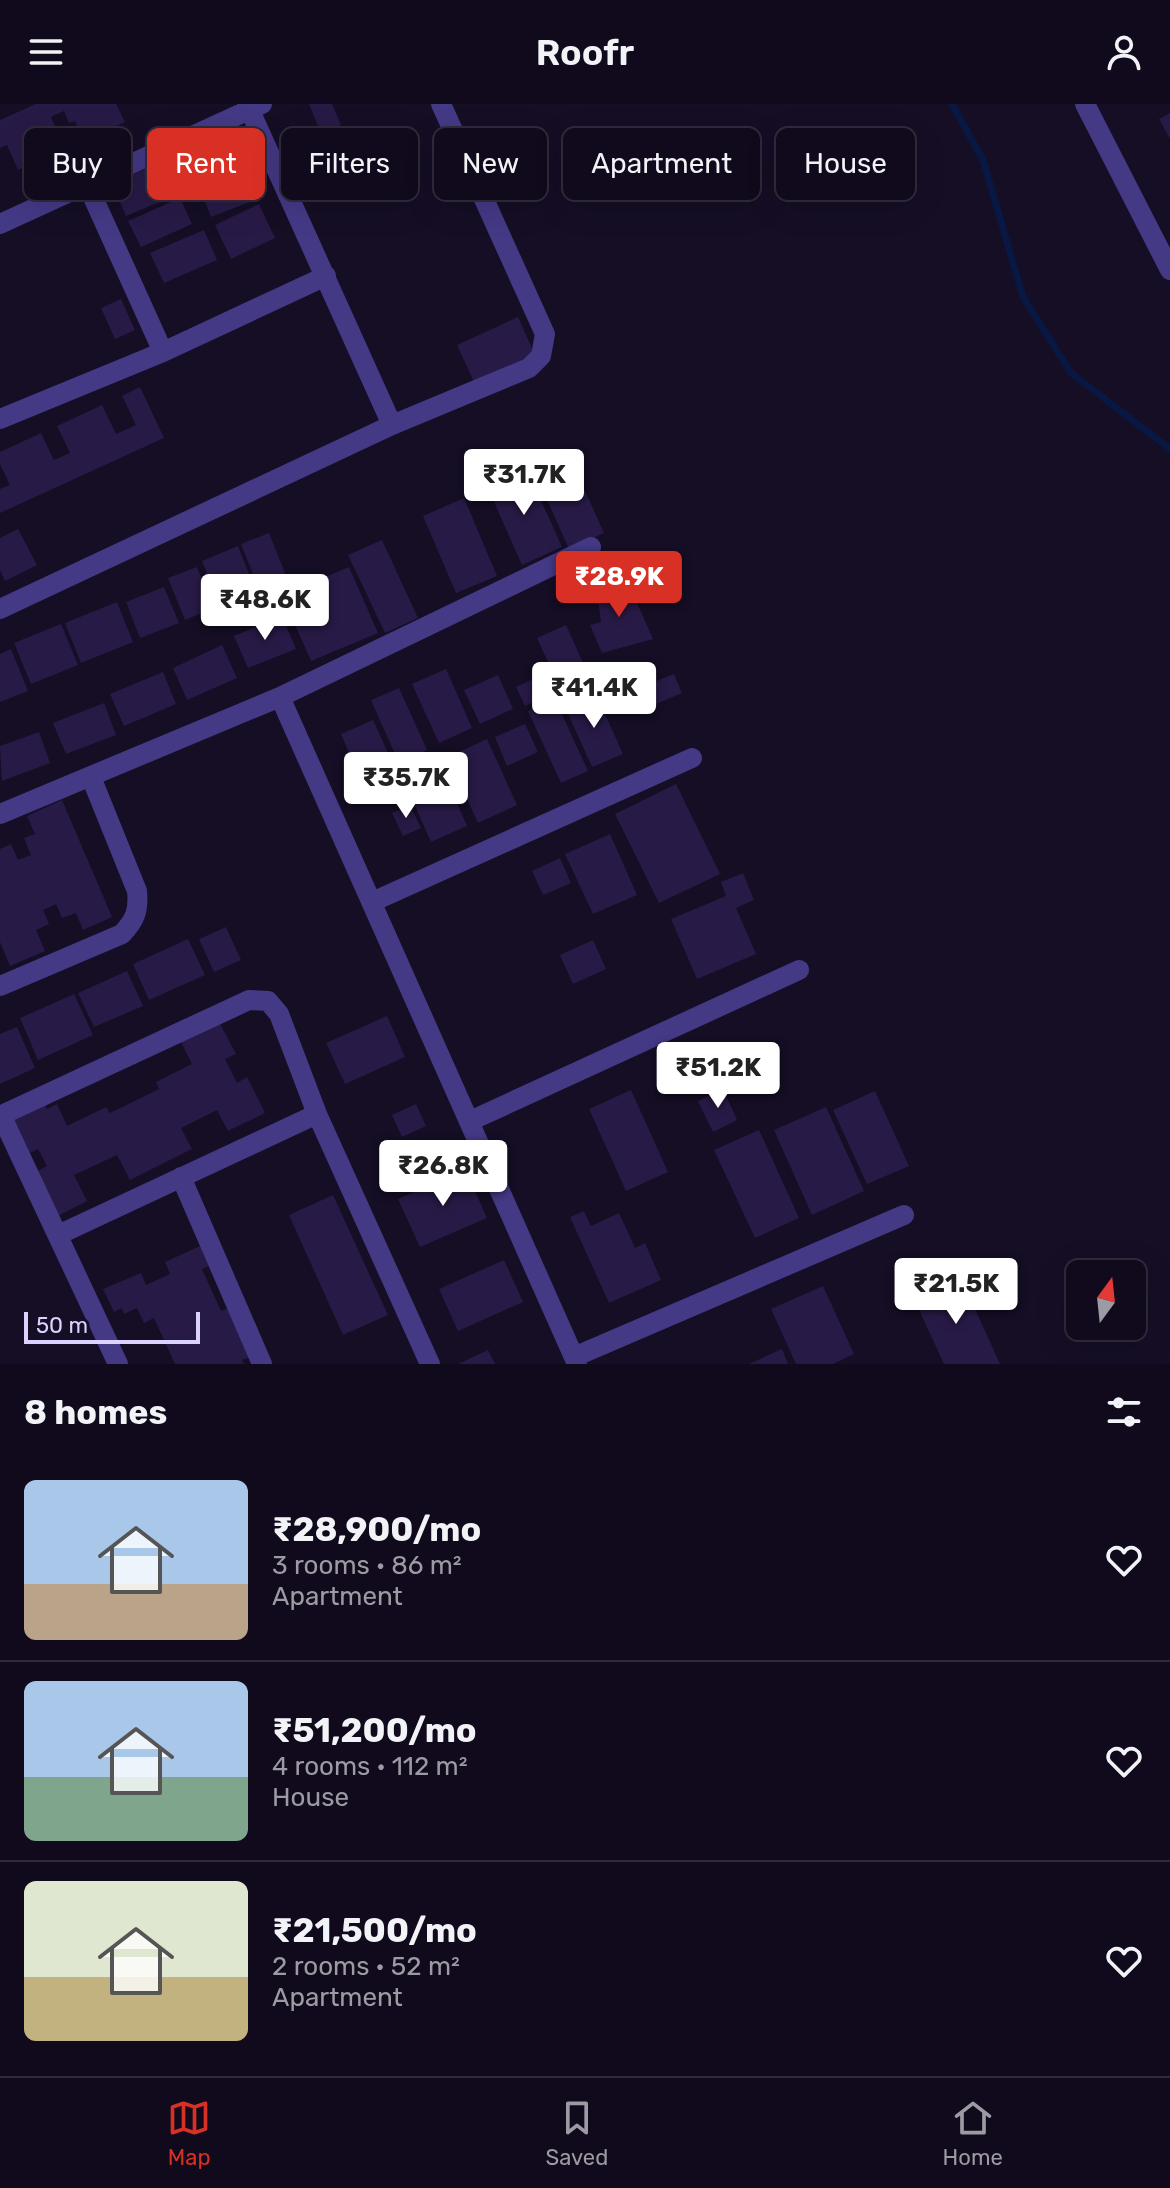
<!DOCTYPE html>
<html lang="en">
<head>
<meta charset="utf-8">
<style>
  body { margin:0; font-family:Rubik,sans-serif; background:#191325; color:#f1f3f6; height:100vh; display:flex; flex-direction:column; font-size:30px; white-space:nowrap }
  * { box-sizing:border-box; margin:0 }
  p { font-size:26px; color:#9c9aa3 }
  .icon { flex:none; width:44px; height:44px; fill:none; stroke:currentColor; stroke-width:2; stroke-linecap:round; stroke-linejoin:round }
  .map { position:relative; height:1260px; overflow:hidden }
  .panel { display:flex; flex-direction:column; background:#100a1c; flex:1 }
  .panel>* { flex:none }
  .hud { position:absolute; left:24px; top:24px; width:1122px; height:72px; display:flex; gap:16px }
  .needle { width:52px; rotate:15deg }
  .buttons { position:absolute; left:1066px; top:1156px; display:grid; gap:16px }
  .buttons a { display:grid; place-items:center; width:80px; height:80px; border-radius:12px; background:#100a1c; box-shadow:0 8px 32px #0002,0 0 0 2px #302b3b; font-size:40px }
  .scale { position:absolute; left:24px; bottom:20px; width:176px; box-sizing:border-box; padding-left:8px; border:4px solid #dcd2ff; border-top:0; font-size:22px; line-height:28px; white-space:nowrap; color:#dcd2ff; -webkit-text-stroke:6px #150e25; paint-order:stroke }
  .price { position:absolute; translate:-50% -68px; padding:0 18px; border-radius:8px; background:#fff; color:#222; font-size:26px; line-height:52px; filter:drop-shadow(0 2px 4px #0008) }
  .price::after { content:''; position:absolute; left:50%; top:48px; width:24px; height:18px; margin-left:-12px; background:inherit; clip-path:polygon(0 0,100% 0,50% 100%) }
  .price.current { background:#d93025; color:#fff }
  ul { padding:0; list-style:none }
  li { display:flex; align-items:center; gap:24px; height:200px; padding:0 24px }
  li+li { border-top:2px solid #302b3b }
  li span { display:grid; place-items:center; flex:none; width:224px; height:160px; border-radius:12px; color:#555 }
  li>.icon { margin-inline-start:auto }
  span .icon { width:96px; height:96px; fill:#fffc; stroke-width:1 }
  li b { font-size:34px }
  h2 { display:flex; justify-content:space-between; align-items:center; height:96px; padding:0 24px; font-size:34px }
  .chip { padding:0 28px; border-radius:12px; background:#100a1c; box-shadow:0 8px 32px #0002,0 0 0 2px #302b3b; font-size:28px; line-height:72px }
  .chip.current { background:#d93025; color:#fff }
  header { display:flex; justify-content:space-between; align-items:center; height:104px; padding:0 24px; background:#100a1c; font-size:36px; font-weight:600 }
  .tabs { display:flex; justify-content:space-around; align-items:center; height:112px; border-top:2px solid #302b3b; background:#100a1c; font-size:22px; color:#9c9aa3 }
  .tabs a { display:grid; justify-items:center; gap:4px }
  .tabs .current { color:#d93025 }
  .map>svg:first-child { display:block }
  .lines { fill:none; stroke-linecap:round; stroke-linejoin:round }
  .stream { stroke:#091843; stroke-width:7 }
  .building { fill:#281a46 }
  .minor { stroke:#443985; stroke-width:20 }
</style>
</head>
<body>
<header><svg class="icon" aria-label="menu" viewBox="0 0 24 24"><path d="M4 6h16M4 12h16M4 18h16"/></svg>Roofr<svg class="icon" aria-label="person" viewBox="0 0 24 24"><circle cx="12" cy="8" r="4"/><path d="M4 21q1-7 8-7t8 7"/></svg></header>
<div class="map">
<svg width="1170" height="1260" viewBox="0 0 1170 1260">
  <rect width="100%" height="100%" fill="#150e25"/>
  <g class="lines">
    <path class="stream" d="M952 0 983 56 1023 193 1071 269 1170 345"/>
  </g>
  <path class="building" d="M36 0H116L125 18 83 37 75 17 69 19 64 7 51 13 56 25 50 28 59 47 18 66 7 41 0 44V16Z
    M309 0H332L341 21 321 29Z
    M1170 9V35L1159 15Z
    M165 57 179 90 126 112 112 79Z
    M240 68 252 97 211 113 200 84Z
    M180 94 192 120 141 143 128 117Z
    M259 100 275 134 231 155 215 121Z
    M204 126 217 156 164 179 150 149Z
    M121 195 135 226 115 235 101 204Z
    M518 213 535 251 474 278 457 241Z
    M140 283 164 334 0 409V385L10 381 0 360V348L41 329 54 356 70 349 57 322 102 301 116 330 136 321 122 292Z
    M566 344 604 429 569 445 531 360Z
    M527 365 562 443 522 461 487 382Z
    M464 394 497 472 456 489 423 412Z
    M18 425 37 461 5 477 0 466V434Z
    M269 429 285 469 257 480 241 440Z
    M382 436 418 514 385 529 348 451Z
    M238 442 254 483 218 498 202 457Z
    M197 463 214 504 185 516 168 474Z
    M349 463 378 529 311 557 282 491Z
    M626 474 653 535 602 549 590 521 601 518 597 487Z
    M164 483 179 519 140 534 126 498Z
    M117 498 133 538 81 559 65 519Z
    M282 512 296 545 248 564 234 532Z
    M61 520 78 561 31 580 14 539Z
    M566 521 591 577 562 589 537 534Z
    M222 541 237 574 187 596 173 564Z
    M11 545 28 587 0 598V550Z
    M446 565 472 624 439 639 412 580Z
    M163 568 176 600 124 622 110 590Z
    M543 570 551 590 525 602 516 583Z
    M674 570 682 589 649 603 641 583Z
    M498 571 513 605 480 620 464 586Z
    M399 584 427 646 399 659 371 596Z
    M595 588 623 650 592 663 564 601Z
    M555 595 588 667 561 679 528 607Z
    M104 599 116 631 66 650 53 619Z
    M373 616 393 660 360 675 341 630Z
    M525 620 538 648 507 662 495 633Z
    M39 628 50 659 2 677 0 642Z
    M487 635 517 701 478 719 448 653Z
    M437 654 467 722 431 738 401 670Z
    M676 680 720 770 659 799 615 710Z
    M62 696 112 813 83 826 76 809 62 814 56 800 43 806 49 820 36 826 45 847 10 862 0 838V745L11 740 18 756 31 751 24 734 35 730 27 712Z
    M410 701 421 724 403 732 392 709Z
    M610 730 637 791 593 810 565 750Z
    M560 754 571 779 543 791 532 767Z
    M743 769 754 796 736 804 756 850 697 875 671 815 726 792 721 778Z
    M226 823 241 856 214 868 199 835Z
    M188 835 205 871 149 896 133 860Z
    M593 836 606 865 573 880 560 851Z
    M127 867 143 902 94 923 78 889Z
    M74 890 93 931 38 956 20 914Z
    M387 912 405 953 345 980 326 939Z
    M217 914 236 950 225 955 237 979 247 973 265 1009 228 1027 217 1006 181 1024 192 1045 130 1076 117 1051 74 1071 87 1097 58 1112 36 1068 47 1062 38 1045 27 1050 10 1016 44 1000 47 1005 57 1000 67 1022 106 1003 110 1009 159 985 156 978 192 960 181 938Z
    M17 923 35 964 0 980V930Z
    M723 985 737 1016 713 1028 698 997Z
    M631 986 668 1068 626 1087 589 1005Z
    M875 987 909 1062 867 1080 833 1006Z
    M416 1000 426 1022 402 1033 392 1011Z
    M826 1003 864 1087 812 1111 774 1026Z
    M759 1026 799 1114 755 1134 714 1046Z
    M465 1065 487 1114 420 1143 398 1095Z
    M333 1091 388 1211 343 1231 289 1111Z
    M584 1107 591 1122 619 1109 635 1144 645 1139 661 1176 609 1199 570 1113Z
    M200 1142 209 1162 202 1165 221 1207 228 1204 250 1253 242 1256 244 1260H175L154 1214 144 1219 137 1204 124 1210 122 1204 114 1208 103 1185 141 1169 146 1181 170 1170 165 1158Z
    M504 1156 523 1198 458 1227 439 1185Z
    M961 1174 1000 1260H944L914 1195Z
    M823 1182 854 1250 833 1260H796L771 1205Z
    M782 1245 788 1260H749Z
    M488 1246 495 1260H458Z"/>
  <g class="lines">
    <path class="minor" d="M247 0 392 321
      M1085 0 1170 166
      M87 80 163 248
      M0 120 262 0
      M0 315 163 248 326 172
      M0 505 392 321 529 264 541 252 545 230 441 0
      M280 593 577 1260
      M0 710 280 593 591 443
      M372 798 692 654
      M0 882 122 830C135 816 139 807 137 787L91 673
      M470 1017 799 866
      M181 1073 262 1260
      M58 1131 317 1010
      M574 1253 904 1111
      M118 1260 9 1028 4 1017 6 1009 249 896 268 897 279 910 317 1010 430 1260"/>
  </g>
</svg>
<div class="buttons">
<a><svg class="needle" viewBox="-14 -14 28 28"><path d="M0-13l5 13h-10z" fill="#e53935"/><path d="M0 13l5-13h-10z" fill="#9c9aa3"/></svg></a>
</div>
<div class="scale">50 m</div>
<b class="price" style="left:524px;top:413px">₹31.7K</b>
<b class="price current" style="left:619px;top:515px">₹28.9K</b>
<b class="price" style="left:265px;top:538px">₹48.6K</b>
<b class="price" style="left:594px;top:626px">₹41.4K</b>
<b class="price" style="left:406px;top:716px">₹35.7K</b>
<b class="price" style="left:718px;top:1006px">₹51.2K</b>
<b class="price" style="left:443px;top:1104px">₹26.8K</b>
<b class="price" style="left:956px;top:1222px">₹21.5K</b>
<div class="hud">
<a class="chip">Buy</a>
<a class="chip current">Rent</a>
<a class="chip">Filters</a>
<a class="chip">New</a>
<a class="chip">Apartment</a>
<a class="chip">House</a>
</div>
</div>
<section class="panel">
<h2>8 homes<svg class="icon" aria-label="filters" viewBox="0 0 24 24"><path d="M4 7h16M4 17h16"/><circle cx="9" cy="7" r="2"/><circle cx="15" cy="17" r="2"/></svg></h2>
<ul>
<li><span style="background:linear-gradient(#a9c7e8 65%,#b9a48a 0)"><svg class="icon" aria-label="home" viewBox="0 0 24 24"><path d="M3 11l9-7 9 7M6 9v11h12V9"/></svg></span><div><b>₹28,900/mo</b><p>3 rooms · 86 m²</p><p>Apartment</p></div><svg class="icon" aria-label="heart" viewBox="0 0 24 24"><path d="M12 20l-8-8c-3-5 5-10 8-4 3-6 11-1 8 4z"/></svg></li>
<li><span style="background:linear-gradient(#a9c7e8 60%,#7fa58c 0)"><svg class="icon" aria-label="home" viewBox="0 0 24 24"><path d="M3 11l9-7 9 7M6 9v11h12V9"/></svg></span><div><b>₹51,200/mo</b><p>4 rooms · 112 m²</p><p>House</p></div><svg class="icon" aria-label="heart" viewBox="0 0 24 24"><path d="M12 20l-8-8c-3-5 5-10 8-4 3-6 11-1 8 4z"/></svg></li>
<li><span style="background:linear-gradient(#dfe7d0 60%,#c2b280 0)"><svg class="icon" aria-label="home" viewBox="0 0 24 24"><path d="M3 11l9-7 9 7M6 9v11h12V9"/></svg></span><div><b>₹21,500/mo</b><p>2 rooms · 52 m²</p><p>Apartment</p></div><svg class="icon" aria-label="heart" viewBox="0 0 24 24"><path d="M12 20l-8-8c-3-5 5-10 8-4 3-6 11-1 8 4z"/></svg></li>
</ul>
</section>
<nav class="tabs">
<a class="current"><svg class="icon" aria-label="map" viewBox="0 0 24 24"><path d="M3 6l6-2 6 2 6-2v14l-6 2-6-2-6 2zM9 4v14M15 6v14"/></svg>Map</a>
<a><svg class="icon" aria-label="saved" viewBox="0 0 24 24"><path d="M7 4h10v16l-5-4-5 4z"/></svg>Saved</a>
<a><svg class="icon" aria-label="home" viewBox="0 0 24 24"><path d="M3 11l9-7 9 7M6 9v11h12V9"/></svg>Home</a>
</nav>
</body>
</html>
